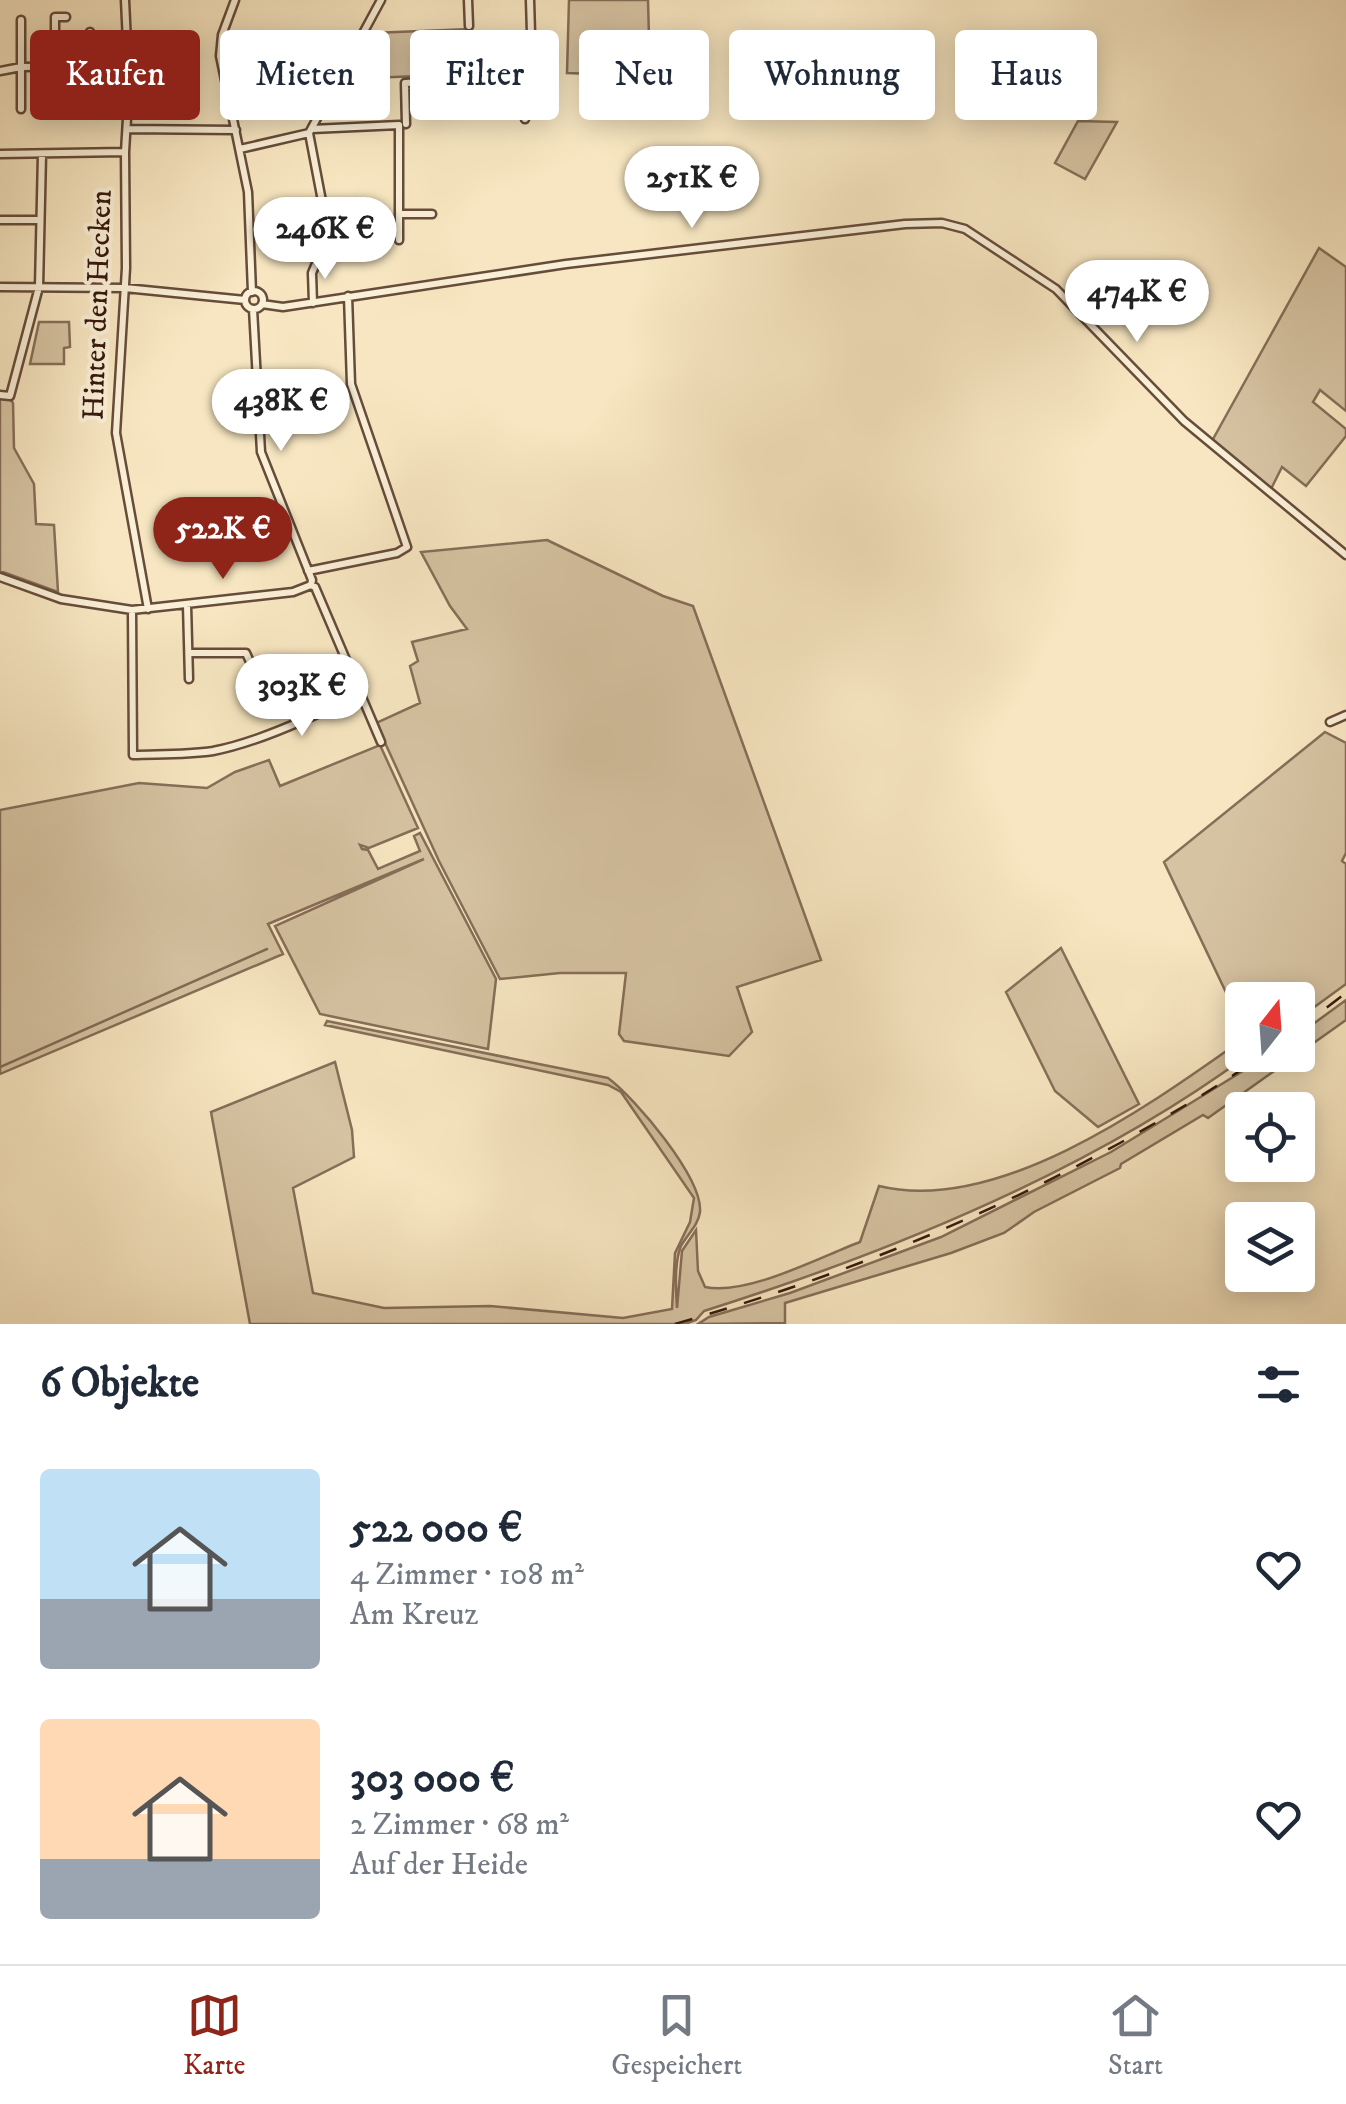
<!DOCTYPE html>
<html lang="de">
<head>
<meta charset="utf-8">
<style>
  body { margin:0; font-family:"IM FELL DW Pica",serif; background:#f2f2f3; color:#1f2937; height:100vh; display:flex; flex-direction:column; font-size:38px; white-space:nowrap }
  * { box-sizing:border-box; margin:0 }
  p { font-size:32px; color:#747a83 }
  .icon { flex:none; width:55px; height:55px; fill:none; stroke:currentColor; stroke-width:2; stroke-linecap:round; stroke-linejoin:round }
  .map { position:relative; height:1324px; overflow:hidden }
  .details { display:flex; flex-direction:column; background:#fff; flex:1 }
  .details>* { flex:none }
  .banner { position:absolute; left:30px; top:30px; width:1288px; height:90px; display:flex; gap:20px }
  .needle { width:65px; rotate:17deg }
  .buttons { position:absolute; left:1225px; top:982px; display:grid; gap:20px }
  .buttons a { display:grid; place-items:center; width:90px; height:90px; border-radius:10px; background:#fff; box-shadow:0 5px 25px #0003; font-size:50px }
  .price { position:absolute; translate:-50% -85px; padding:0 22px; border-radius:35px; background:#fff; color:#222; font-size:32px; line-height:65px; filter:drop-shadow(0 2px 5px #0008) }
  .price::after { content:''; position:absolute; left:50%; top:60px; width:30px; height:22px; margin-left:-15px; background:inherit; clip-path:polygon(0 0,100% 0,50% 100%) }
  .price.active { background:#8f2418; color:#fff }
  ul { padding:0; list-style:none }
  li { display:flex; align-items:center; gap:30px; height:250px; padding:0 40px }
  li span { display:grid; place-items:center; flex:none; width:280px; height:200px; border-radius:10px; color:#555 }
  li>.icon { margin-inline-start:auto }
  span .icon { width:120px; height:120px; fill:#fffc; stroke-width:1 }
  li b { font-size:42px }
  h2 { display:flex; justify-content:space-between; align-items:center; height:120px; padding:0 40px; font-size:42px }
  .pill { padding:0 35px; border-radius:10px; background:#fff; box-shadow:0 5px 25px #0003; font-size:35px; line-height:90px }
  .pill.active { background:#8f2418; color:#fff }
  .dock { display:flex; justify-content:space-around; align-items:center; height:140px; border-top:2px solid #e0e1e3; background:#fff; font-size:28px; color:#747a83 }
  .dock a { display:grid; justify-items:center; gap:5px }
  .dock .active { color:#8f2418 }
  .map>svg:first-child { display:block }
  .green { fill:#d6c3a2; stroke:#866e58; stroke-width:2.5 }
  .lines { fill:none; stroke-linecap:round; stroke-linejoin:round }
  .stream { stroke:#826a54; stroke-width:2.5 }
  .street-casing { stroke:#664c3a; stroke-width:11 }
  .street { stroke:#faefd7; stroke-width:6 }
  .rail { stroke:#36190d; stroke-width:2.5; stroke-dasharray:18 18; stroke-linecap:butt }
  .labels { text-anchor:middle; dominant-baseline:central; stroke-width:8; stroke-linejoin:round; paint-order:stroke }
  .street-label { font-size:30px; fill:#36190d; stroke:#faefd7 }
</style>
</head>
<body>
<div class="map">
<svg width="1346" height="1324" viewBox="0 0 1346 1324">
  <rect width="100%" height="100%" fill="#f7e6c1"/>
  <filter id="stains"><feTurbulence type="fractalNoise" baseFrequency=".002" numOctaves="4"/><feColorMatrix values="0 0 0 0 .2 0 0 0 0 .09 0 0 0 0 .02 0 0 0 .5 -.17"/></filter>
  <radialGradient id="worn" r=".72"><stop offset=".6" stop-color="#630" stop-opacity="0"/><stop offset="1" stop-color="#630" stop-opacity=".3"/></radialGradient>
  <path class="green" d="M569 0H648L650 76 567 73Z
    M469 29 471 74 344 79 362 44 367 46 373 33Z
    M273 43 353 48 336 77 272 73Z
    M1078 121 1117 122 1085 179 1055 163Z
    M1319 248 1346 267V411L1320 390 1313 402 1346 429V436L1306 486 1282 467 1270 491 1212 441Z
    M39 322H69L70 347 64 348V364H30Z
    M0 396 8 397 13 403 14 448 34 484 36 524 54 525 58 592 0 571Z
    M547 540 663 596 693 606 821 960 737 987 752 1032 729 1056 624 1041 619 1034 626 973H560L500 979 439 861 376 723 420 703 410 666 418 661 412 642 467 629 450 606 421 552Z
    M1325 732 1346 743V853L1342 861 1346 864V984L1298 1019V1000H1242V1026L1164 862Z
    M380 745 418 828 369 848 360 845 362 849 368 850 378 869 420 851 414 836 420 833 496 979 488 1049 320 1014 275 926 424 859 268 924 283 954 0 1074V810L139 783 207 788 235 772 269 760 280 786Z
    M1061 948 1139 1104 1098 1127 1055 1091 1006 992Z
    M1346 1000V1020L1208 1118 1203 1115 1121 1164 1120 1168 1034 1212 1004 1233 951 1253 785 1303V1323L698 1324 709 1317 790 1293 941 1237 1111 1152 1269 1055H1298V1035Z
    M327 1021 608 1078C635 1098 703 1178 700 1212 698 1226 688 1233 681 1246 674 1262 676 1291 677 1308L682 1251 696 1230 698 1271 705 1287C747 1296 820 1257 860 1242L879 1186C998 1215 1150 1105 1242 1040V1055H1248C1092 1170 888 1253 704 1311L696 1320 685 1324H250L211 1112 335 1062 352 1130 354 1157 293 1188 313 1293 384 1308 490 1306 623 1318 672 1309 675 1253 690 1222 694 1198 621 1092 608 1085 325 1025Z"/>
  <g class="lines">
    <path class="stream" d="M0 1067 267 949"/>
    <g class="street-casing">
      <path id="street" d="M125 0 129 85 125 152 126 268 116 433 148 609
        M235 0 222 35 220 56 248 192 252 292
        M468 0 469 26
        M90 32V101
        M0 71 21 67 128 66
        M21 109V20
        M55 110V17H66
        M525 119V49L531 33 530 0
        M406 124 405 83 470 79 478 86H524
        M127 129 236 130
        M312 129 399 125V240
        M240 149 309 133
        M0 154 125 152
        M400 214H432
        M0 220H40
        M0 287 125 288 245 300
        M245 300a9 9 0 1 1 18 0a9 9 0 1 1-18 0Z
        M313 303 312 273 320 254 322 201 309 133 381 0
        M262 304 283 307 566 264 905 224 942 223 965 229 1056 289 1184 421 1346 555
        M253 309 261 452 312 580 311 585 315 587 381 742
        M0 395 10 396 39 287 42 154
        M308 571 397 553 407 547 351 384 348 296
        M0 577 61 599 132 610 293 592 311 585
        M187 605 189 679
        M132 610 133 755C160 754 186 755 213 751 260 742 317 715 360 693
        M189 653H246L255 673
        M1330 722 1346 715"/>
    </g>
    <use href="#street" class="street"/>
    <path class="rail" d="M1298 1029 1346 993
      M675 1324C832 1279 976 1222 1120 1143 1168 1116 1217 1088 1262 1055"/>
  </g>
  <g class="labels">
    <g class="street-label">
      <text transform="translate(98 305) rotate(-88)">Hinter den Hecken</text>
    </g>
  </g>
  <rect width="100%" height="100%" filter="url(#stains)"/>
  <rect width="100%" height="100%" fill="url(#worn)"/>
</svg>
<div class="buttons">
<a><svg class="needle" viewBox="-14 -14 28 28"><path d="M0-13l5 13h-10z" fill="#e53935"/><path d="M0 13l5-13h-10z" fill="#747a83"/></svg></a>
<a><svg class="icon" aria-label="locate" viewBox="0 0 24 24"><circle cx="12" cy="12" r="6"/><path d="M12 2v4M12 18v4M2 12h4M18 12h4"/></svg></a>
<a><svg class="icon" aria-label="layers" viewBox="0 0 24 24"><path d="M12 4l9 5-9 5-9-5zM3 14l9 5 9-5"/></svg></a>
</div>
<b class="price" style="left:692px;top:231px">251K €</b>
<b class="price" style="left:325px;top:282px">246K €</b>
<b class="price" style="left:1137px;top:345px">474K €</b>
<b class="price" style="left:281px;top:454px">438K €</b>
<b class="price active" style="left:223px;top:582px">522K €</b>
<b class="price" style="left:302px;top:739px">303K €</b>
<div class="banner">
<a class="pill active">Kaufen</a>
<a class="pill">Mieten</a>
<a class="pill">Filter</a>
<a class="pill">Neu</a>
<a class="pill">Wohnung</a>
<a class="pill">Haus</a>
</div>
</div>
<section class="details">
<h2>6 Objekte<svg class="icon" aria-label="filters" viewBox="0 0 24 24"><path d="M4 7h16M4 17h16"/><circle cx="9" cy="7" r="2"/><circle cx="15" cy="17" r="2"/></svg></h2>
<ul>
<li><span style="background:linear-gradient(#bfe0f5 65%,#9aa5b1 0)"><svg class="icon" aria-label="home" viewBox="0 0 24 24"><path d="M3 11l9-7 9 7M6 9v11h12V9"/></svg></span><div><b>522 000 €</b><p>4 Zimmer · 108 m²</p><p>Am Kreuz</p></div><svg class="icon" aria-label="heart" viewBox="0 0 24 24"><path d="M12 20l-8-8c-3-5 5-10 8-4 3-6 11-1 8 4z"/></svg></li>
<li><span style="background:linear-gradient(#ffd9b3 70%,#9aa5b1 0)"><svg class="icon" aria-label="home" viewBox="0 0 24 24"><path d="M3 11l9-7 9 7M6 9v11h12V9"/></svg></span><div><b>303 000 €</b><p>2 Zimmer · 68 m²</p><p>Auf der Heide</p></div><svg class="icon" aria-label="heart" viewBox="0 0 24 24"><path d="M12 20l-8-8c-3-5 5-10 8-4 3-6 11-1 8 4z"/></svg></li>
</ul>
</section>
<nav class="dock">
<a class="active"><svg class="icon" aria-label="map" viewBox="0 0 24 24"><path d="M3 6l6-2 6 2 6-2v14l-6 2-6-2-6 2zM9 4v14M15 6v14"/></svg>Karte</a>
<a><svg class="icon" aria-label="saved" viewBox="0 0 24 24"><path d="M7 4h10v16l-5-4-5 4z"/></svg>Gespeichert</a>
<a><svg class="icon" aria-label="home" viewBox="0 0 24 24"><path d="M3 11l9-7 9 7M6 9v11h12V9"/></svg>Start</a>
</nav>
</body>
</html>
